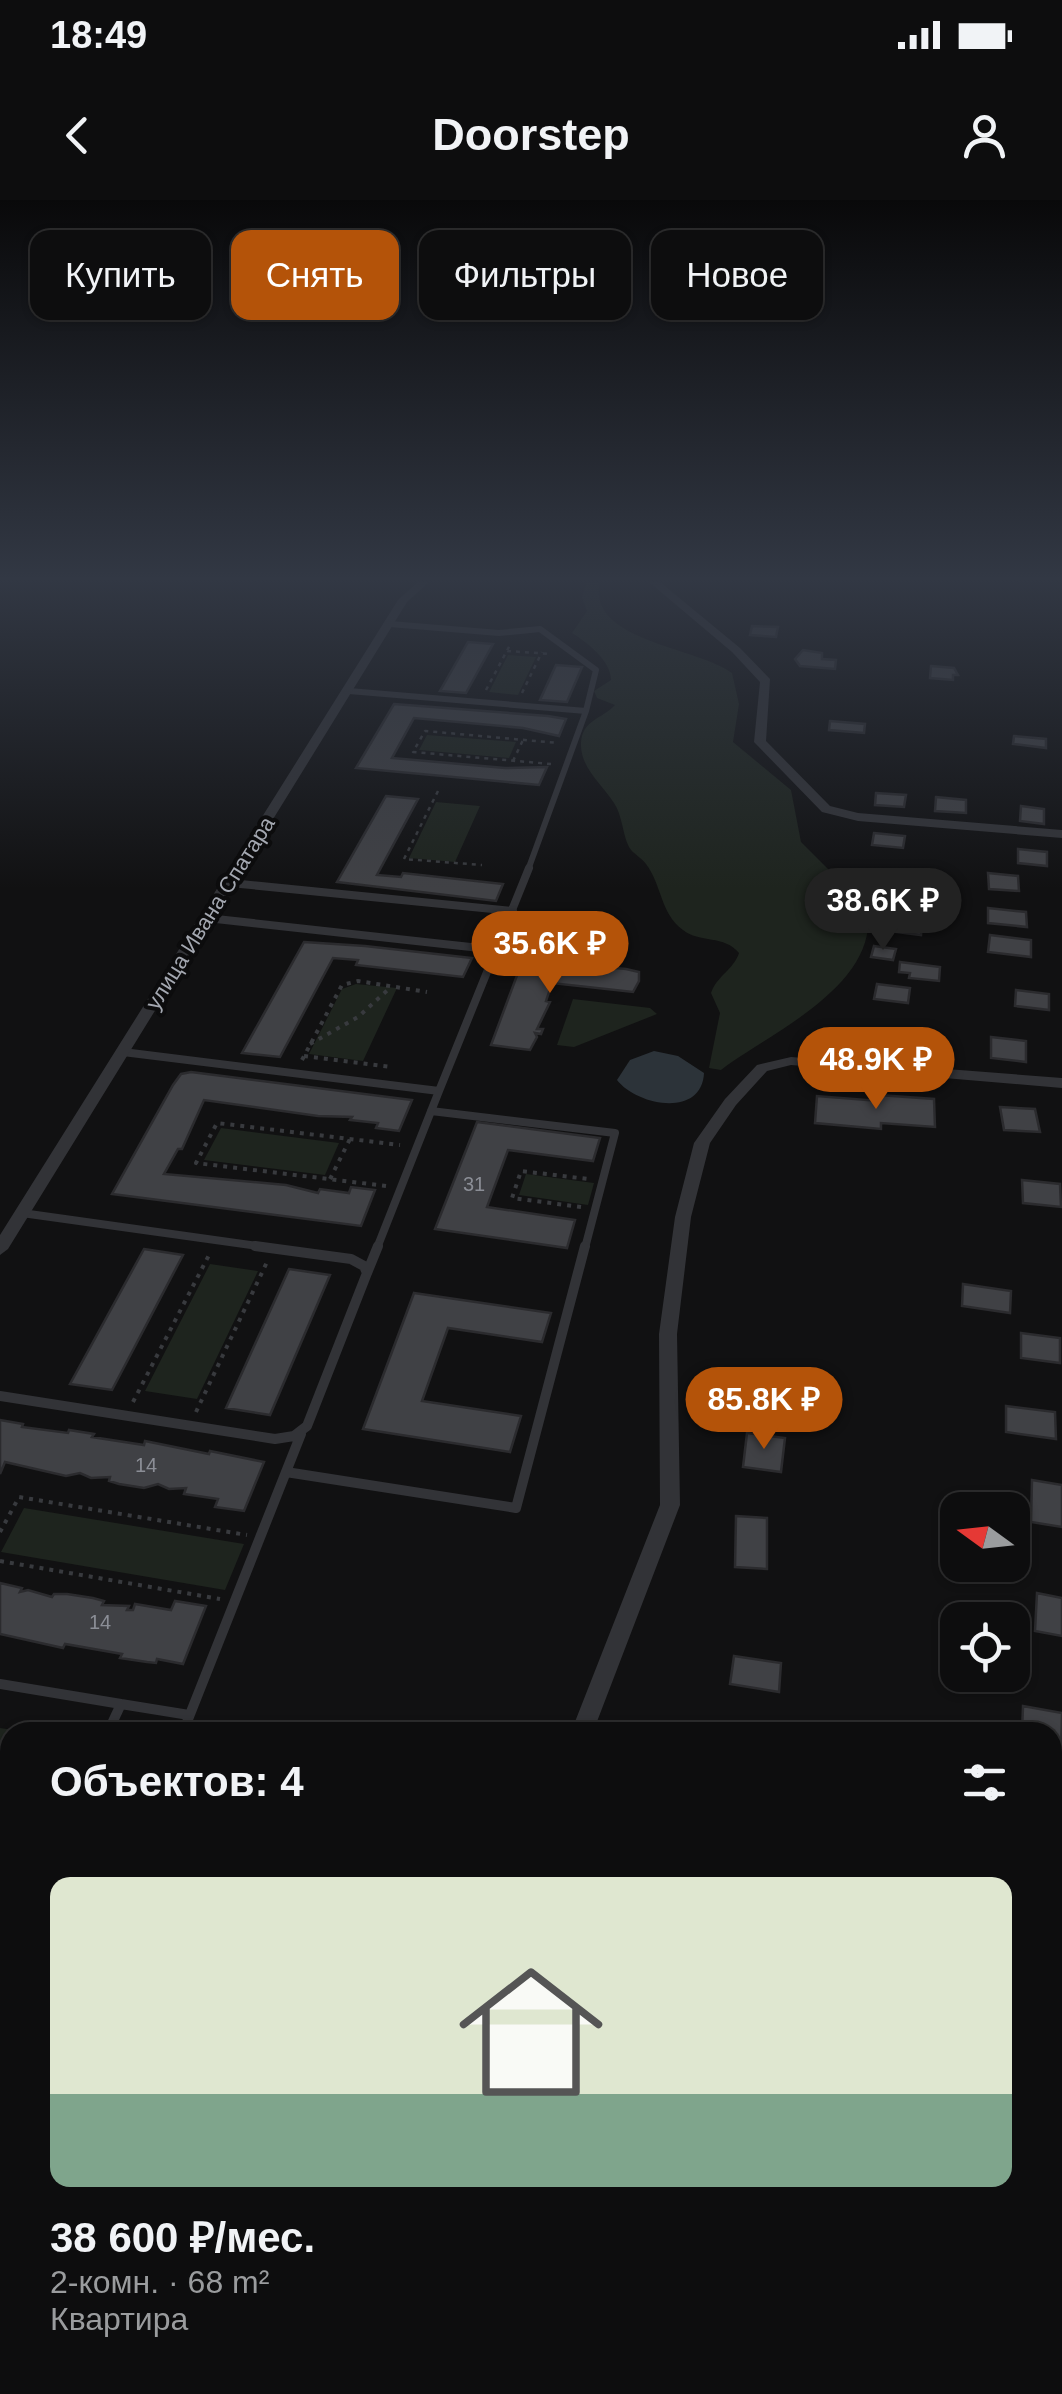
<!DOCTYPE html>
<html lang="ru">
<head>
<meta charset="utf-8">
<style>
  body { margin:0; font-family:Arial,sans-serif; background:#1b1b1c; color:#f1f3f6; height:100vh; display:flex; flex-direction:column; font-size:38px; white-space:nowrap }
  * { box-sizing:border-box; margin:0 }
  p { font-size:32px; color:#9a9c9e }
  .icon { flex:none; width:55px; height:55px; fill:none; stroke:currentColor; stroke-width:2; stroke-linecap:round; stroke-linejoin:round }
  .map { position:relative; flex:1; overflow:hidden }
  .drawer { position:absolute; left:0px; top:1522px; width:1062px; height:672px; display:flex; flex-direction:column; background:#0d0d0e; border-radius:30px 30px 0 0; box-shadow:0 2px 8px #0004,0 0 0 2px #2d2d2e }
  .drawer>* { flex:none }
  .top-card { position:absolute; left:30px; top:30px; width:1002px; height:90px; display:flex; gap:20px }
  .needle { width:65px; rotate:285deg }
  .tools { position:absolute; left:940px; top:1292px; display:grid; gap:20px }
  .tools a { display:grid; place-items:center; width:90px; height:90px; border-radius:20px; background:#0d0d0e; box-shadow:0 2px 8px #0004,0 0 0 2px #2d2d2e; font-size:50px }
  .price { position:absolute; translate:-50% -85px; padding:0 22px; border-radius:35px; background:#b45309; color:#fff; font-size:32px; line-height:65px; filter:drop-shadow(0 2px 5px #0008) }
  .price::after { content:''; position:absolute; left:50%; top:60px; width:30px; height:22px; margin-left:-15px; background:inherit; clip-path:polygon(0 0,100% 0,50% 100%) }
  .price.current { background:#222; color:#fff }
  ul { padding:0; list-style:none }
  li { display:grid; align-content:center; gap:20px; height:530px; padding:0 50px }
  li+li { border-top:2px solid #2d2d2e }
  li span { display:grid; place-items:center; height:310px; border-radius:20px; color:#555 }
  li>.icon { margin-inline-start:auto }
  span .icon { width:180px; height:180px; fill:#fffc; stroke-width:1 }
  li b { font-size:42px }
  h2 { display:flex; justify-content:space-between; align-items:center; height:120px; padding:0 50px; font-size:42px }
  .pill { padding:0 35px; border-radius:20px; background:#0d0d0e; box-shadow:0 2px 8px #0004,0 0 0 2px #2d2d2e; font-size:35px; line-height:90px }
  .pill.current { background:#b45309; color:#fff }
  .status { display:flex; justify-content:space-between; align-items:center; height:70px; padding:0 50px; background:#0d0d0e; direction:ltr }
  .status svg { height:28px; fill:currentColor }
  header { display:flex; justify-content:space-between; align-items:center; height:130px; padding:0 50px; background:#0d0d0e; font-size:45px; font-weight:600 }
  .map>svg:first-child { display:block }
  .green { fill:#1e241e }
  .water { fill:#2c3339 }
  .building { fill:#404145; stroke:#2b2b2e; stroke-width:2.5 }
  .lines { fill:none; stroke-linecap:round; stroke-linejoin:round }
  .path-far2 { stroke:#383a3e; stroke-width:2.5; stroke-dasharray:4 5; stroke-linecap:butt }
  .path-far1 { stroke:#383a3e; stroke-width:4; stroke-dasharray:4 6; stroke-linecap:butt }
  .path { stroke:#383a3e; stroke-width:5; stroke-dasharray:8 11; stroke-linecap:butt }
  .service-far3 { stroke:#323337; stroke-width:6 }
  .service-far2 { stroke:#323337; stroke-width:8 }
  .service-far1 { stroke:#323337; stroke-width:10 }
  .service { stroke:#323337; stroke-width:12 }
  .minor { fill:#323337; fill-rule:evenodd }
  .labels { text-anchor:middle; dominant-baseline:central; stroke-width:8; stroke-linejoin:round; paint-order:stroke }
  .number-label { font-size:20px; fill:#8b8e96 }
  .far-street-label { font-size:22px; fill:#a4a8b1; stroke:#0c0c0d }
</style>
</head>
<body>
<div class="status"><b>18:49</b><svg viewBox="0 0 49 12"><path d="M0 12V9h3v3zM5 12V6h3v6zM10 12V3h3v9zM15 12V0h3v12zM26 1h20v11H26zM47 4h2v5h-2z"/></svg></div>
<header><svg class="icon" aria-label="back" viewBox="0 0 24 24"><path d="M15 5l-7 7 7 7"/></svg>Doorstep<svg class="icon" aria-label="person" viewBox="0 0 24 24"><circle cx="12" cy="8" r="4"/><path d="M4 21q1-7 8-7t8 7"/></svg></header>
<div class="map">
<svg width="1062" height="2194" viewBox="0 0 1062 2194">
  <rect width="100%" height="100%" fill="#111112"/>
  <path class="green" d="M586 382H600C586 441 697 447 732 473L739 504 733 542 791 590 801 642 828 669 835 682 867 708C881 785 771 832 721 870L709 868 720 813 711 793C717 776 734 769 739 753 725 735 699 743 683 730 660 713 662 685 646 664 641 657 633 654 629 647 622 633 623 617 614 603 602 584 580 568 581 543 582 520 602 519 615 505L597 498 594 491 611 480C611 461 588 443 572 433L587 411 582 398Z
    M508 455 536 457 518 495 489 492Z
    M427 535 516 542 509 558 419 550Z
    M436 602 480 606 455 662 409 658Z
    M356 784 397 788 363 861 309 854 342 789Z
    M573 799 650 808 657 814 574 847 557 845Z
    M221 928 339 943 325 975 204 960Z
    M526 974 594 983 588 1005 519 995Z
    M210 1064 258 1071 197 1199 145 1191Z
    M24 1308 244 1344 225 1390 1 1352Z
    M0 1528 26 1532H10V1655L0 1676Z"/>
  <path class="water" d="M654 851 678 856 704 873C702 918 637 906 617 880L630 860Z"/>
  <path class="building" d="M752 426 778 427 776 437 750 435Z
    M468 442 493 444 466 493 440 491Z
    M803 450 822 453V459L836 460 835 469 800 466 795 459Z
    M556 465 582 467 567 502 540 500Z
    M931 466 954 468 958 475H953V480L930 478Z
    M394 504 548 516 566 519 559 536 523 528 414 518 392 558 505 568 547 567 539 585 356 568Z
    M830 521 865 524 864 533 829 530Z
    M1014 536 1046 539V548L1013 544Z
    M876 593 906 595 904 607 875 605Z
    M386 596 418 599 377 675 401 677 403 673 503 684 496 701 337 682Z
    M936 597 966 600V613L935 611Z
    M1021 606 1044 609V624L1020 621Z
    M874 633 905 636 903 648 872 645Z
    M1018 649 1047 652V666L1018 663Z
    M988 673 1018 676 1019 691 989 689Z
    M988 708 1026 712 1027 727 988 723Z
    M897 721 922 723 921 735 896 732Z
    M990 735 1031 740V757L988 752Z
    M304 742 365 746 472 758 463 777 356 765 358 760 333 758 280 857 242 853Z
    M874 746 896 749 893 760 871 757Z
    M530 760 626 769 639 772V781L633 792 552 783 546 801 550 802 537 829H543L541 834 535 833 537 837 530 850 491 845 522 762Z
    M900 762 940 767 939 781 909 778 910 773 899 772Z
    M877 784 910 788 908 803 874 799Z
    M1016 790 1049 794V810L1015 806Z
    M873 834 909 838 908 856 872 853Z
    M991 837 1026 841V862L991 858Z
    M191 872 412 900 399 931 376 928 378 923 350 920 352 917 318 916 204 900 182 949H178L164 974 286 985 318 993 320 989 349 993 351 987 375 990 361 1026 112 994 173 885 181 874Z
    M879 895 934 899 935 927 881 923V929L815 923 817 896 879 901Z
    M1000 907 1035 909 1040 932 1004 930Z
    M477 922 600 938 593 961 508 950 487 1007 575 1020 567 1048 435 1029Z
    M1022 980 1060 984 1061 1007 1023 1003Z
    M144 1049 183 1055 112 1190 70 1184Z
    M289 1069 330 1075 270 1215 226 1208Z
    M963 1084 1011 1091 1010 1113 962 1106Z
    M414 1093 551 1113 542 1142 448 1128 422 1201 521 1216 510 1252 363 1229Z
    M1021 1133 1060 1138V1163L1021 1158Z
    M750 1173 794 1176 793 1202 750 1198Z
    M1006 1206 1055 1212 1056 1239 1006 1232Z
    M0 1220 23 1224 22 1227 68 1233 69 1230 94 1234 92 1237 144 1245 145 1241 209 1254 210 1251 264 1262 244 1311 215 1307 218 1299 184 1294 186 1288 169 1289 158 1284 144 1288 119 1284 109 1281 110 1277 91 1278 80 1273 66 1276 5 1262 0 1274Z
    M747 1233 785 1238 781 1272 743 1267Z
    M1032 1280 1062 1285V1327L1031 1322Z
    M736 1316 767 1318V1369L735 1367Z
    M0 1383 22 1388 20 1392 28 1390 52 1397 54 1394H67L93 1398 104 1401 102 1405 129 1406 127 1410H133L135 1404 171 1410 175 1401 206 1406 183 1464 157 1459 156 1463 147 1462 120 1458 122 1454 65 1444 63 1448 0 1434Z
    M1037 1393 1062 1398V1436L1035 1431Z
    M1012 1432 1021 1434 1022 1476 1012 1475Z
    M734 1456 781 1463 779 1492 730 1484Z
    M1023 1506 1062 1513 1061 1557 1052 1555V1532H1022Z
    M1052 1650 1062 1652V1692L1052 1691Z
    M1052 1725 1062 1727V1792L1052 1790Z
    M0 1757 7 1758 5 1763 10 1764V1841L0 1839Z
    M1052 1810 1062 1812V1889L1052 1888Z
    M1052 2026 1062 2028V2095L1052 2093Z
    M1052 2155 1062 2157V2194H1011V2185H1052Z
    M502 2185H627L626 2194H500Z"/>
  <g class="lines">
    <path class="path-far2" d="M507 451 551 454
      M486 490 510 445
      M522 493 542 452
      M513 561 523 540
      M551 564 413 552 425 531 558 543
      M438 591 404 659 482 665"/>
    <path class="path-far1" d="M310 844 358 817 391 787
      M304 856 391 867
      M302 860 342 785 358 781 427 792
      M330 979 350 939
      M386 986 196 963 217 923 400 945
      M581 1007 512 998 521 971 588 979
      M133 1202 209 1055
      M196 1212 267 1062
      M0 1332 19 1297 247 1335
      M0 1361 220 1399"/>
    <path class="path" d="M0 1730 10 1732"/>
    <path class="service-far3" d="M390 424 499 433 540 429 596 470 586 511 528 670
      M349 491 586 511"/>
    <path class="service-far2" d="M230 683 513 711
      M207 718 498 750
      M123 852 439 891 529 668
      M431 911 615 933 585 1048
      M22 1013 272 1048
      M377 1048 439 891"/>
    <path class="service-far1" d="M367 1073 378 1046
      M0 1196 275 1239 294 1236 307 1226 367 1073 364 1066 351 1059 255 1046
      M286 1272 516 1308 585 1046
      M0 1484 121 1504
      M108 1532 121 1504 189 1515
      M183 1532 301 1234"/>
    <path class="service" d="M0 1886 10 1888"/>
    <path class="minor" d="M418 382H429L407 402 8 1049 0 1055V1035L398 400Z
      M649 382H660L740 448 770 479 766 541 830 606 858 613 1062 630V638L858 621 822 612 754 542 760 482 732 452Z
      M791 857 1062 878V888L791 865 767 871 736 905 710 943 691 1017 677 1134 680 1305 593 1532H571L660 1305 659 1134 675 1017 694 943 725 899 757 865Z
      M362 2185H392L394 2194H364Z"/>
  </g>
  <linearGradient id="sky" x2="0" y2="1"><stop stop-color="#09090a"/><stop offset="0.55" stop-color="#323844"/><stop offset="1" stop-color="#323844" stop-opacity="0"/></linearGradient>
  <rect width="1062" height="689" fill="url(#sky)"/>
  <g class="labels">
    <g class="number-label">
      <text x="474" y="984">31</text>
      <text x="146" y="1265">14</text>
      <text x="100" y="1422">14</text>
    </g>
    <g class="far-street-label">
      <text transform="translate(210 713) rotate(-58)">улица Ивана Спатара</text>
    </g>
  </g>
</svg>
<div class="tools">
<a><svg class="needle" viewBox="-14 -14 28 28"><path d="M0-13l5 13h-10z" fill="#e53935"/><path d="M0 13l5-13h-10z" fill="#9a9c9e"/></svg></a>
<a><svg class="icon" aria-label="locate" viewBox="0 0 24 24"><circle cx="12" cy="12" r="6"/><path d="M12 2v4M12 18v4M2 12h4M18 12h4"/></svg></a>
</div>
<b class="price current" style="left:883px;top:753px">38.6K ₽</b>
<b class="price" style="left:550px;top:796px">35.6K ₽</b>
<b class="price" style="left:876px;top:912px">48.9K ₽</b>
<b class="price" style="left:764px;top:1252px">85.8K ₽</b>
<div class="top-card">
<a class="pill">Купить</a>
<a class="pill current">Снять</a>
<a class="pill">Фильтры</a>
<a class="pill">Новое</a>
</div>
<section class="drawer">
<h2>Объектов: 4<svg class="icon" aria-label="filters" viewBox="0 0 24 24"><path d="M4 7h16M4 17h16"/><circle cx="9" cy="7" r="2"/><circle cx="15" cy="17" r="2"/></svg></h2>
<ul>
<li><span style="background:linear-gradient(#dfe7d0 70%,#7fa58c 0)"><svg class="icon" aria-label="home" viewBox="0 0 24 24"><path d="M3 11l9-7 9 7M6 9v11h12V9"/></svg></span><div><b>38 600 ₽/мес.</b><p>2-комн. · 68 m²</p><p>Квартира</p></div></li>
</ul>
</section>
</div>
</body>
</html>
